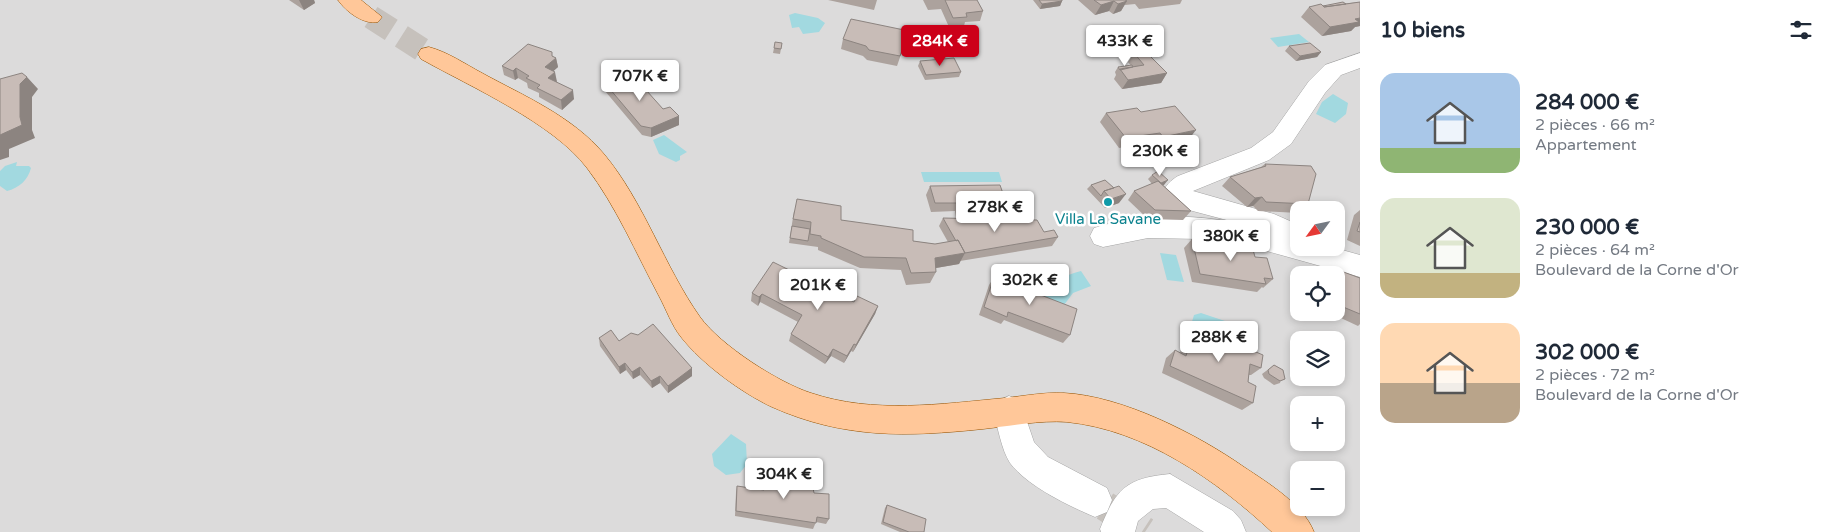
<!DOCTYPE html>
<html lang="fr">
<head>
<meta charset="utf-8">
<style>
  body { margin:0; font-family:"Varela Round",sans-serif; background:#f2f2f3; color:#1f2937; height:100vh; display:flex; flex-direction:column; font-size:19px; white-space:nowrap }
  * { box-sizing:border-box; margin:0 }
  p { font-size:16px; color:#747a83 }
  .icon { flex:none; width:28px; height:28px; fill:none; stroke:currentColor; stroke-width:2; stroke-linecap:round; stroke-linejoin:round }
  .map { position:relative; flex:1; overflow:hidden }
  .details { display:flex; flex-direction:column; background:#fff; width:475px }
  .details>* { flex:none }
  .needle { width:32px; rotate:237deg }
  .buttons { position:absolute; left:1290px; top:201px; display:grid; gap:10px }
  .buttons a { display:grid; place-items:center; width:55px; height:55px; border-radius:10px; background:#fff; box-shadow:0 2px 8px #0003; font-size:25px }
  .price { position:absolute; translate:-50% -42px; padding:0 11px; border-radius:5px; background:#fff; color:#222; font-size:16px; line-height:32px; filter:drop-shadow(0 1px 2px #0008) }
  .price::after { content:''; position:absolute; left:50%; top:30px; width:15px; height:11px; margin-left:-8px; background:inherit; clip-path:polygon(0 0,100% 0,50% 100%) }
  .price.selected { background:#cc0019; color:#fff }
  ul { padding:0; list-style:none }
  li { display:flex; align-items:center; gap:15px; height:125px; padding:0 20px }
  li span { display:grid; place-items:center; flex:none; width:140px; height:100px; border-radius:15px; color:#555 }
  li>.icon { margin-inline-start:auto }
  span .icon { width:60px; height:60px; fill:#fffc; stroke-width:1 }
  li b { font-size:21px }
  h2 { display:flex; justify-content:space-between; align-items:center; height:60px; padding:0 20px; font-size:21px }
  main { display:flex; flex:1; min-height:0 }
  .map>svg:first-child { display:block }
  .residential { fill:#dcdbdb; fill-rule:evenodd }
  .water { fill:#a2d9e0 }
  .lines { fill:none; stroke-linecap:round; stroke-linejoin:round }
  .minor-tunnel { stroke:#c6c1bc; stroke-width:30; stroke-dasharray:30 15; stroke-linecap:butt }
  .major-tunnel { stroke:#c6c1bc; stroke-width:24; stroke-dasharray:24 12; stroke-linecap:butt }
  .minor-casing { stroke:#a5a5a5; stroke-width:1 }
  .major-casing { stroke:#985300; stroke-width:1 }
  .minor { fill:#fff; fill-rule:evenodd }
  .major { fill:#ffc799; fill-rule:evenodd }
  .wall { fill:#aca29d }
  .shaded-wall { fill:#8c8480 }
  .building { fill:#c8bcb7; stroke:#8c8480 }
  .culture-dot { fill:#0f9aa8; stroke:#fff; stroke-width:2 }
  .labels { text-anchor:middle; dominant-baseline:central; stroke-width:5; stroke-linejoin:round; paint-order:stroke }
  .culture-label { font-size:15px; fill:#0d838f; stroke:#fff }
</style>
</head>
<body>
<main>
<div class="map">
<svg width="1360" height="532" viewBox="0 0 1360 532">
  <rect width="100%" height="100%" fill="#f0eae4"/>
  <path class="residential" d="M0 0H1360V532H0ZM1299 210H1336V248H1299ZM1299 275H1336V312H1299ZM1299 340H1336V378H1299ZM1299 405H1336V442H1299ZM1299 470H1336V508H1299Z"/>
  <path class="water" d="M795 13 818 18 825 23 819 32 803 34 799 27 792 28 789 15Z
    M1299 34 1309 42 1278 47 1270 38Z
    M1333 94 1348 103 1346 114 1335 123 1316 114 1322 102Z
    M664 135 687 152 680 156V160L676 162 659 154 653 140Z
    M17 162 16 166H29L31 168C28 180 19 188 7 191L0 186V171L5 166Z
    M921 172H999L1002 182H924Z
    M1160 253 1176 255 1184 282 1167 280Z
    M1081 271 1091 286 1073 293 1064 305 1043 298C1052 282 1064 275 1081 271Z
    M1201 313 1237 325 1241 329V338L1234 341 1200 326 1197 327 1191 325 1194 315Z
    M731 434 746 444 747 464 740 473 726 475 714 466 712 454Z"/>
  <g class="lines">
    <path class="minor-tunnel" d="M1105 506 1145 532"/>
    <path class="major-tunnel" d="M371 17 429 54"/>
    <g class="minor-casing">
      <path id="minor" d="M1360 53V68L1341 75 1325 93 1291 144 1269 160 1193 191 1274 214 1299 225V248H1335L1360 255V277L1256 248 1202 239 1148 238 1103 247 1094 244 1090 236 1094 228C1140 213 1191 214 1238 223L1170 205 1162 194C1166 185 1170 181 1178 176L1251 148 1273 132 1309 81 1325 65Z
        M1009 396 1020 401 1034 442 1048 457 1107 488 1112 500 1107 512 1095 517C1069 506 1027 486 1010 463 1001 449 998 427 993 411L998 401Z
        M1170 474 1233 511 1241 520 1246 532H1204L1166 508 1153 509 1138 521 1135 532H1101L1100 529C1116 489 1126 478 1170 474Z"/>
    </g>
    <g class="major-casing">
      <path id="major" d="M338 0H361L382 17 378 22C364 25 346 12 338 0Z
        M429 47C448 52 465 64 482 73 524 96 572 116 604 154 644 202 664 266 700 317 720 345 779 383 811 393 873 414 941 404 1005 398 1024 396 1045 392 1064 393 1122 396 1197 434 1244 467 1268 483 1303 504 1314 532H1272C1216 480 1145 430 1067 422 1040 420 1010 426 983 429 907 437 844 439 772 407 742 393 702 364 681 337 672 326 666 309 659 296 636 253 616 206 587 168 553 123 471 87 421 59L418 54 421 49Z"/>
    </g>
    <use href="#minor" class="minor"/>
    <use href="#major" class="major"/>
  </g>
  <path class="wall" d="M289 0H314L315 3 304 10Z
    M828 0H877L874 10Z
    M923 0H977L983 11 980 21 965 22 964 26 949 27 941 9 928 10Z
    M1033 0H1062V1L1060 6 1040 9Z
    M1078 0H1182L1180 4 1139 9 1135 4 1125 5V4L1121 11 1113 14 1109 11 1095 15Z
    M1360 2V26L1355 27 1351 31 1322 36 1301 17 1309 7Z
    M909 31 897 66 867 60 863 56 841 49 843 39Z
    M782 43 780 54 773 53 774 48Z
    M1289 46 1321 52 1317 57 1296 61 1285 51Z
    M1134 53 1167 73 1161 83 1122 89 1114 79 1116 75 1115 72 1118 67 1131 66 1128 62Z
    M552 56 556 58 558 67 553 71 557 82 574 99 562 110 539 97V93L528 88 527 83 518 78 515 80 504 75 502 66Z
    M920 61 961 72 959 77 925 80 918 66Z
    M604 82 634 83 663 109 679 116V125L651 137 642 135 605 91Z
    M1141 112 1189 139 1157 146 1154 142 1119 148 1100 122 1106 113Z
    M1265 164 1308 204 1301 210H1299V213L1258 211 1253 206 1247 207 1222 186 1230 177 1261 167Z
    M1152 175 1164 185H1163L1191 211 1183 220 1148 219 1128 200 1134 191 1152 184 1148 179Z
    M1105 180 1119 203 1105 208 1087 189 1091 185Z
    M930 186 1006 202 1001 211H999L1000 212 996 219 1044 232 1058 237 1052 246 960 261 959 264 936 268V272L930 283 906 285 901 270 860 268 818 250V247L789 243 794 211 841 220 913 241 935 244 948 242 939 226 943 218H956L955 211 931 212 926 195Z
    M1360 210V246L1347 240 1354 215Z
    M1192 239 1255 257 1273 279 1263 288 1262 287 1257 292 1192 282 1184 248Z
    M1338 270 1360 278V324L1358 326 1328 312H1336V275H1332Z
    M994 277 1070 335 1063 343 1004 320 1001 324 979 315 989 285Z
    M752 293 854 302 878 306 875 314 853 352 851 351 844 363 831 356 825 364 789 341 791 334 798 322 760 302 758 306 751 301Z
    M1195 326 1261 368 1251 375H1249L1248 382 1253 403 1242 410 1162 373 1166 358 1175 350 1180 353 1186 333Z
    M599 338 619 341 692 368V376L668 393 660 383 652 388 640 375 633 379 626 370 620 374 600 346Z
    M1274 365 1283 370 1280 383 1274 385 1264 378 1262 374Z
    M737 486 764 490 806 487 814 493 829 519 826 524 816 522 813 529 735 516 736 492Z
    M887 505 924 532H900L881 524 885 508Z"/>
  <path class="shaded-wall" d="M299 0H314L315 3 304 10Z
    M1062 1 1060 6 1040 9 1042 4Z
    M1114 1 1109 11 1095 15 1101 5Z
    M1127 1 1121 11 1113 14 1118 4Z
    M1360 18V26L1355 27 1351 31 1322 36 1330 27Z
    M1321 52 1317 57 1296 61 1300 56Z
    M556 58 558 67 547 77 545 67Z
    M516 68 518 78 515 80 513 71Z
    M555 72 557 82 548 78Z
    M1167 73 1161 83 1122 89 1128 80Z
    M27 77 38 89 32 97V130L35 138 9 149V157L0 160V135L20 84Z
    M573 90 574 99 562 110 561 100Z
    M679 116V125L651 137V128Z
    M1196 130 1189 139 1157 146 1163 137Z
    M1168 180 1164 185 1157 188 1161 183Z
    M1126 194 1119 203 1105 208 1111 199Z
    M1262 197 1253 206 1247 207 1255 198Z
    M965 253 959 264 930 269 935 258Z
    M762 294 760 302 758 306 759 297Z
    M878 306 875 314 853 352 856 345Z
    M854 344 851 351 844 363 847 356Z
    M833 349 831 356 825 364 828 357Z
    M625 363 626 370 620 374 619 367Z
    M640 367V375L633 379 632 372Z
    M692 368V376L668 393V386Z
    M660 376V383L652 388 651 381Z"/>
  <path class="building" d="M945 0H977L983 11 966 13 967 17 953 18Z
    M1039 0H1062V1L1042 4Z
    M1094 0H1125L1127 1 1118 4 1114 1 1101 5Z
    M1343 2 1346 4 1324 7 1323 6Z
    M1360 2V18L1355 19 1359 22 1330 27 1309 7 1321 4 1324 7Z
    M851 19 909 31 900 56 869 50 866 46 843 39Z
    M775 42 782 43 781 49 774 48Z
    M1310 43 1321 52 1300 56 1289 46Z
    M528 44 552 52V56L556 58 545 67 555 72 548 78 573 90 561 100 537 88 540 85 526 78 529 76 516 68 513 71 502 66Z
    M1144 50 1167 73 1128 80 1120 69 1144 65 1134 53Z
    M954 58 961 72 926 75 920 61Z
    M1132 65 1133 67 1120 70 1118 67Z
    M22 73 27 77 20 84V117L22 125 0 135V79Z
    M626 73 634 83 638 81 663 109 670 107 679 116 651 128 641 126 604 82Z
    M1175 106 1196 130 1163 137 1160 133 1126 138 1106 113 1137 108 1141 112Z
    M1265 164 1311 166 1316 174 1308 204 1266 202 1262 197 1255 198 1230 177 1266 166Z
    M1158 171 1168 180 1161 183 1152 175Z
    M1105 180 1114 188 1104 191 1101 196 1091 185Z
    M1158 181 1191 211 1155 210 1134 191Z
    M1000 185 1006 202H996L1000 212H961L959 203H935L930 186Z
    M1119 186 1126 194 1111 199 1104 191Z
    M797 199 841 206V220L913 230V241L935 244 958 240 965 253 935 258 936 272 911 273 906 258 864 257 821 238V236L810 234 811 222 793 219Z
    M943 218 1037 220 1044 232 1054 230 1058 237 965 253 958 240 956 241Z
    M1360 222V232L1357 231Z
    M792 226 810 229 808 241 790 238Z
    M1192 239 1252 246 1255 257 1267 258 1273 279 1264 278 1266 284 1200 274Z
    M773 262 854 302 857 296 878 306 856 345 854 344 847 356 833 349 828 357 791 334 802 315 762 294 759 297 752 293Z
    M1338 270 1360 278V314L1336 304V278Z
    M1319 271 1328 275H1318Z
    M994 277 1077 309 1070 335 1008 312 1007 317 984 307Z
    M653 324 692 368 668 386 660 376 651 381 640 367 632 372 625 363 619 367 599 338 611 330 619 341 631 333 638 335Z
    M1195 326 1263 355 1261 368 1250 364 1248 382 1256 386 1253 403 1170 366 1175 350 1186 356Z
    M1274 365 1283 370 1285 379 1280 381 1269 374 1268 370Z
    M770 473 806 478V487L813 488 814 493 829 494V519L817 517 816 523 736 511 737 486 764 490Z
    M887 505 926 519 924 532H909L883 522Z"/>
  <circle class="culture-dot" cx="1108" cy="202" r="5"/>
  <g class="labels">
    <g class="culture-label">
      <text x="1108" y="219">Villa La Savane</text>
    </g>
  </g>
</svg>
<div class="buttons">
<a><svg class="needle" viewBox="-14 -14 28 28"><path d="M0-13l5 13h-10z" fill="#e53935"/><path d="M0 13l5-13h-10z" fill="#747a83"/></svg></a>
<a><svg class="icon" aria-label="locate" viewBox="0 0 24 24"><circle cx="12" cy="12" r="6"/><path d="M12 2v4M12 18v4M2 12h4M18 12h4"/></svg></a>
<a><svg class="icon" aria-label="layers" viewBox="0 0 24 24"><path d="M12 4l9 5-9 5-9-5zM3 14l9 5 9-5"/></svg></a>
<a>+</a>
<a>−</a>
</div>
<b class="price selected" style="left:940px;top:67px">284K €</b>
<b class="price" style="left:1125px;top:67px">433K €</b>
<b class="price" style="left:640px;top:102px">707K €</b>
<b class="price" style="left:1160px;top:177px">230K €</b>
<b class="price" style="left:995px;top:233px">278K €</b>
<b class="price" style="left:1231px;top:262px">380K €</b>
<b class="price" style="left:1030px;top:306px">302K €</b>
<b class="price" style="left:818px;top:311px">201K €</b>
<b class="price" style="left:1219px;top:363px">288K €</b>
<b class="price" style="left:784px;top:500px">304K €</b>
</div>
<section class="details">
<h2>10 biens<svg class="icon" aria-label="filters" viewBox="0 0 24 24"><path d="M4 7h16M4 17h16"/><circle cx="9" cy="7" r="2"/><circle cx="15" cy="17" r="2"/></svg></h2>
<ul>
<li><span style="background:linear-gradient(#a9c7e8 75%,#8fb573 0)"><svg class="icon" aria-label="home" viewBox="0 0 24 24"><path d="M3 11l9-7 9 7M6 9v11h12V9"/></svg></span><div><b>284 000 €</b><p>2 pièces · 66 m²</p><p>Appartement</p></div></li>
<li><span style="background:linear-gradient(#dfe7d0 75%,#c2b280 0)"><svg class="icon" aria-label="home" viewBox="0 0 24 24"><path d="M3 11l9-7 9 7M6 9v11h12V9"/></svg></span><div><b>230 000 €</b><p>2 pièces · 64 m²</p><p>Boulevard de la Corne d'Or</p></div></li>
<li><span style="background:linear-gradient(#ffd9b3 60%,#b9a48a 0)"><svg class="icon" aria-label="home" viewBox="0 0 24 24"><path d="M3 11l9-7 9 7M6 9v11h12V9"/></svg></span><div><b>302 000 €</b><p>2 pièces · 72 m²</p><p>Boulevard de la Corne d'Or</p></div></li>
</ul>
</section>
</main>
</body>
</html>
